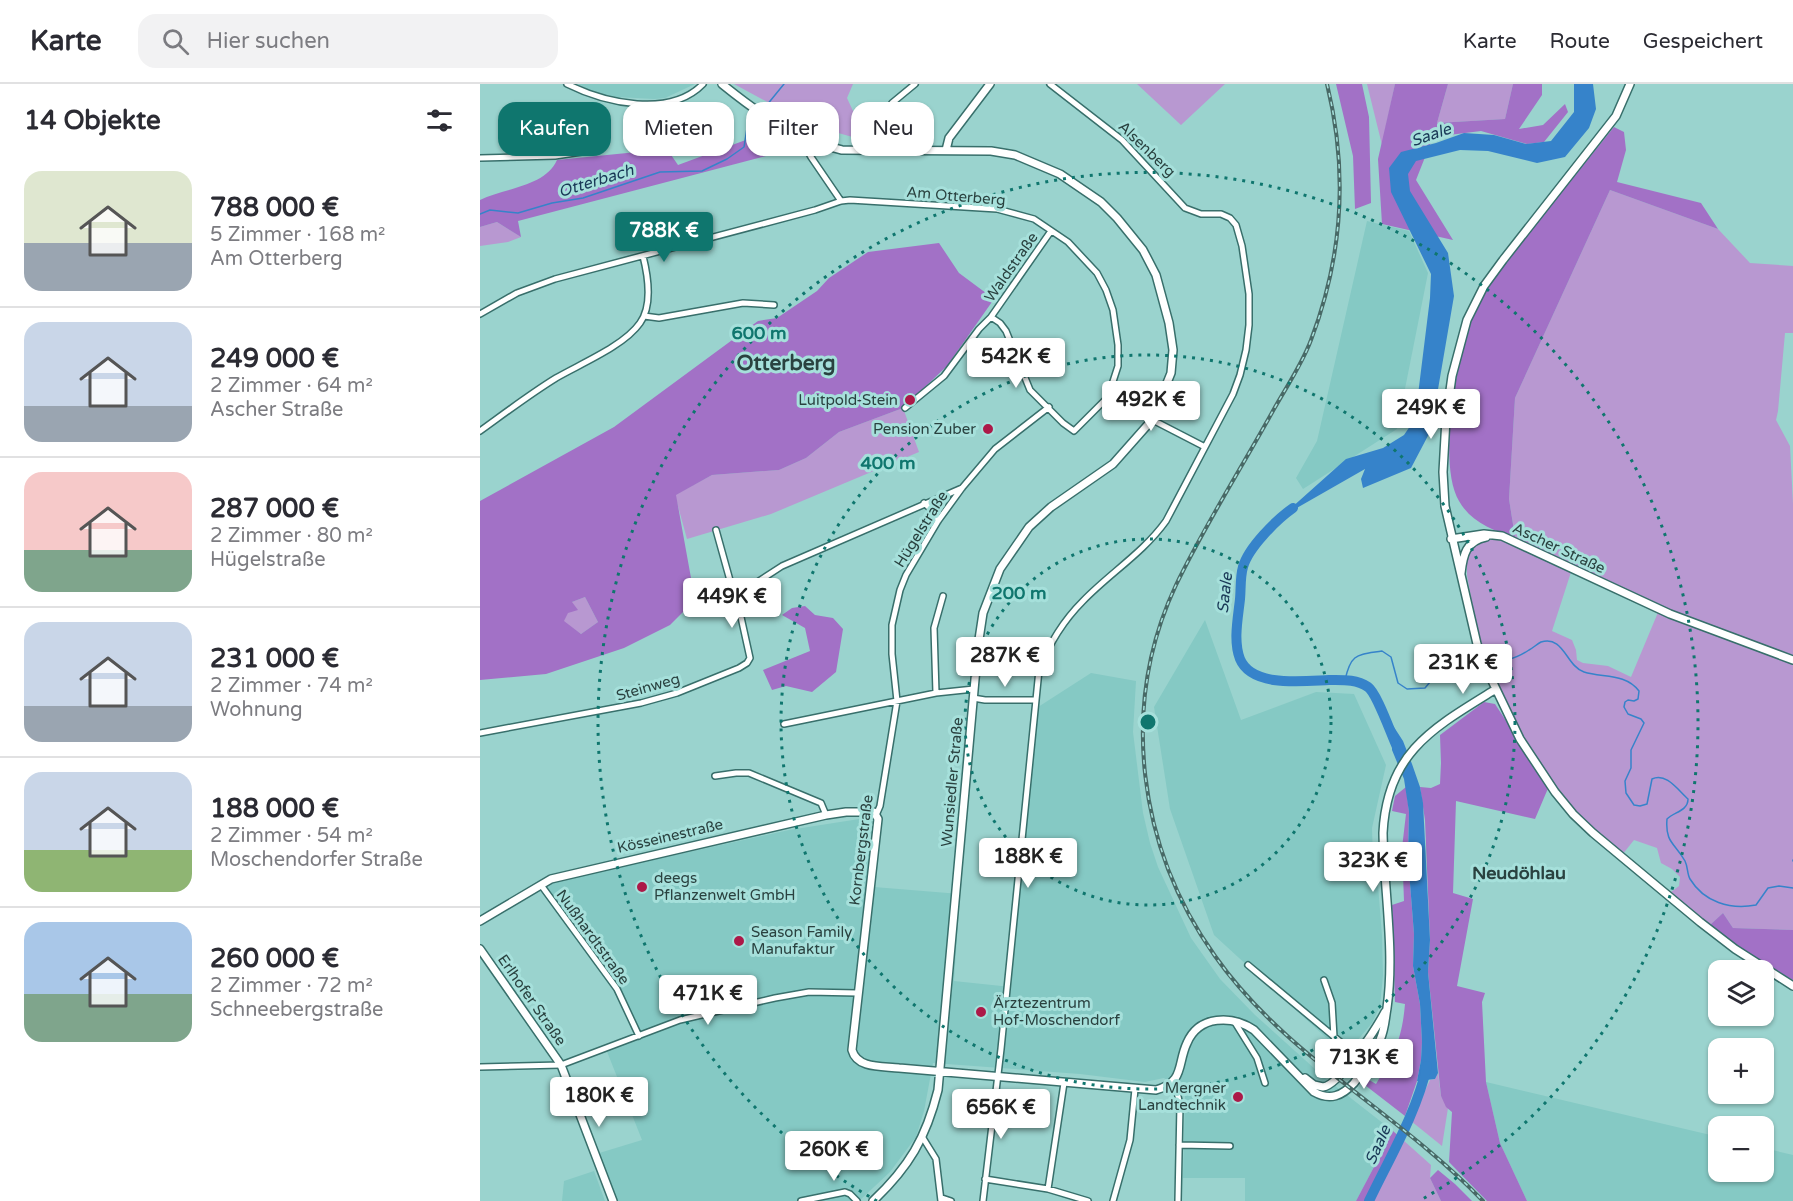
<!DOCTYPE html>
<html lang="de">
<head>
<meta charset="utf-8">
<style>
  body { margin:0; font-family:"Varela Round",sans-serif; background:#f2f2f3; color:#2b2b33; height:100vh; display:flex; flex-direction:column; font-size:22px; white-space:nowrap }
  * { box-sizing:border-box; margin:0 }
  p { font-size:20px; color:#7c7c81 }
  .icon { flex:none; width:33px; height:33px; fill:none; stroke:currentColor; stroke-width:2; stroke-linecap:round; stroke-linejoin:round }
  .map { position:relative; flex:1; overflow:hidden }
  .details { display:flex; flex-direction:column; background:#fff; width:480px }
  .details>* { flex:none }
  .banner { position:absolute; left:18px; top:18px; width:570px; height:54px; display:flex; gap:12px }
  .fabs { position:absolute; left:1228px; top:876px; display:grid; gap:12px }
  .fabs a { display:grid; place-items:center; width:66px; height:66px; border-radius:12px; background:#fff; box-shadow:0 2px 4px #0004; font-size:30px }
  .price { position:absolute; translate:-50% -51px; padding:0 14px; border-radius:6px; background:#fff; color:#222; font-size:20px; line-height:39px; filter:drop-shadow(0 2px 3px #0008) }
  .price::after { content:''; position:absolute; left:50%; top:36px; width:18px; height:14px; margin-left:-9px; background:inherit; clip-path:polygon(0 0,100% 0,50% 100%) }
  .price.on { background:#0f766e; color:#fff }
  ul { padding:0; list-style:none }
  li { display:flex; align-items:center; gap:18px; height:150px; padding:0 24px }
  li+li { border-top:2px solid #e1e1e2 }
  li span { display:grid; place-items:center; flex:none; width:168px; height:120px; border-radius:18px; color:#555 }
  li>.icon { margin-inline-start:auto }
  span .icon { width:72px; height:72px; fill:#fffc; stroke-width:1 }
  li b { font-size:26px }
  h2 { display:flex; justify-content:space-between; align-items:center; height:72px; padding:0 24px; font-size:26px }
  .tag { padding:0 21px; border-radius:18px; background:#fff; box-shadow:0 2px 4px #0004; font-size:21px; line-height:54px }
  .tag.on { background:#0f766e; color:#fff }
  header { display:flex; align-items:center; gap:36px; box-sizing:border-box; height:84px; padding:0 30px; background:#fff; border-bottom:2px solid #e1e1e2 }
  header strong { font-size:28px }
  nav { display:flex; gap:33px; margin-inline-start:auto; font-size:21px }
  .search { width:420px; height:54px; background:#f2f2f3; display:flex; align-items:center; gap:15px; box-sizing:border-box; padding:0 21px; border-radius:18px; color:#7c7c81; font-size:22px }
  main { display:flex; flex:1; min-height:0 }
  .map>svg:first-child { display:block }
  .built { fill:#85c9c4 }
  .green { fill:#b898d1; fill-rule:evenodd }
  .forest { fill:#a271c6; fill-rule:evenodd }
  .water { fill:#3683ca }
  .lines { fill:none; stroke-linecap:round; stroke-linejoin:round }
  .stream { stroke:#3683ca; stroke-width:1.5 }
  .river { stroke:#3683ca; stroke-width:10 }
  .street-casing { stroke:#386f6b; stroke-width:8 }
  .secondary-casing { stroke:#386f6b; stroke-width:10 }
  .street { stroke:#fff; stroke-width:5 }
  .secondary { stroke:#fff; stroke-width:7 }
  .rail-casing { stroke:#486966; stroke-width:4 }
  .rail { stroke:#a6e0db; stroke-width:1.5; stroke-dasharray:4.5; stroke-linecap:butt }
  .ring { fill:none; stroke:#0f766e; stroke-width:3; stroke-dasharray:3 6 }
  .poi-dot { fill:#ac1948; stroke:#a6e0db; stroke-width:2 }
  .labels { text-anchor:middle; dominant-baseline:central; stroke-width:6; stroke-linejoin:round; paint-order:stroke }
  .street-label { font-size:15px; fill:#2a4240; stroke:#a6e0db }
  .poi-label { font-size:15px; fill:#2a4240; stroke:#a6e0db; text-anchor:end }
  .water-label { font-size:16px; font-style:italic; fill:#193856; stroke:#a6e0db }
  .quarter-label { font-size:18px; font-weight:bold; fill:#2a4240; stroke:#a6e0db }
  .district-label { font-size:21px; font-weight:bold; fill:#2a4240; stroke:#a6e0db }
  .centre { fill:#0f766e; stroke:#a6e0db; stroke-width:3 }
  .ring-label { font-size:18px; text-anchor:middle; font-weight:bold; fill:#0f766e; stroke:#a6e0db; stroke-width:6; stroke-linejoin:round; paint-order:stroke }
</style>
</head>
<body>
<header>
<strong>Karte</strong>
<div class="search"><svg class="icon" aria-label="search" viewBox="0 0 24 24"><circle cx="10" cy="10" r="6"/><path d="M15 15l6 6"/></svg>Hier suchen</div>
<nav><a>Karte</a><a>Route</a><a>Gespeichert</a></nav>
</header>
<main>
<section class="details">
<h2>14 Objekte<svg class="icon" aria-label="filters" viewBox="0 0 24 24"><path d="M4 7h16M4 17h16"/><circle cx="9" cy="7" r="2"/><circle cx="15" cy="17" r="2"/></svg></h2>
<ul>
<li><span style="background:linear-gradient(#dfe7d0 60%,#9aa5b1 0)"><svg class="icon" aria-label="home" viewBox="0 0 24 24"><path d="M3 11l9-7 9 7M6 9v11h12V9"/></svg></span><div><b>788 000 €</b><p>5 Zimmer · 168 m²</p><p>Am Otterberg</p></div></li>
<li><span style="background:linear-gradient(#c9d6e8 70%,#9aa5b1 0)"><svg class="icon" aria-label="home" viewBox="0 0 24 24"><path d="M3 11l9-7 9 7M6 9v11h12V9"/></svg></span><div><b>249 000 €</b><p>2 Zimmer · 64 m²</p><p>Ascher Straße</p></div></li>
<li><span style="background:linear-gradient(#f6c9c9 65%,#7fa58c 0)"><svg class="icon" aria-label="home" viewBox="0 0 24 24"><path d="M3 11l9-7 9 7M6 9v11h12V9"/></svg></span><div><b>287 000 €</b><p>2 Zimmer · 80 m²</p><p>Hügelstraße</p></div></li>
<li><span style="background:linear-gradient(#c9d6e8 70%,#9aa5b1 0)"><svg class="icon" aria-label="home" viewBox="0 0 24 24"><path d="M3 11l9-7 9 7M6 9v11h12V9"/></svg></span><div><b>231 000 €</b><p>2 Zimmer · 74 m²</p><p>Wohnung</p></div></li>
<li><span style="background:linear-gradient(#c9d6e8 65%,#8fb573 0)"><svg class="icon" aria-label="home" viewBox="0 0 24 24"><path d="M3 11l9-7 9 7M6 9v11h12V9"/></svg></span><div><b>188 000 €</b><p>2 Zimmer · 54 m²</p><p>Moschendorfer Straße</p></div></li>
<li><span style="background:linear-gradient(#a9c7e8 60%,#7fa58c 0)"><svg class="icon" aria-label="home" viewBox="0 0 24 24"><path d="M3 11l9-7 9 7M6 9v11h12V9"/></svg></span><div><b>260 000 €</b><p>2 Zimmer · 72 m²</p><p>Schneebergstraße</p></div></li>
</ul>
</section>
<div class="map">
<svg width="1313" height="1117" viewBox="0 0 1313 1117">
  <rect width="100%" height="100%" fill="#9ad3ce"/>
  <path class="built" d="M97 0H215L185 14 174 15 137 13 114 8Z
    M887 137 929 147 948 189 917 345 823 405 816 394 837 357Z
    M725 536 761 636 836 608 874 610 906 681 892 744 893 774 898 801 902 852 903 891 900 922 892 939 865 971 734 851 690 725 674 623Z
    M611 589 656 597 653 648 663 729 670 759 678 783 711 854 740 895 775 931 845 994 913 1047 876 1117H765V1094H703L705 1011 684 994 665 998 600 990 453 979 444 1027 436 1053 410 1088 379 1117H135L116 1070 162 1056 126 965 159 953 132 895 64 800 309 746 392 733 394 803 480 810 474 897 531 903 555 625Z
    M1006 998 1239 1053V1088H1284V1064L1313 1071V1117H1047L1020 1059Z
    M114 1087 125 1117H82L84 1097Z"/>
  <path class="green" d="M254 0H373L367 14 380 42 376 54 330 41Z
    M657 0H745L701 41Z
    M887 0H915L902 61Z
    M968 0H1033L1025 35 957 39Z
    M1130 106 1238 145 1270 179 1313 182V249H1305L1298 327 1296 336 1310 362 1313 420V846L1253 844 1243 829 1230 841 1191 808 1199 802 1200 793 1192 785 1181 779 1177 764 1154 756 1142 771 1091 726 1048 671 1000 563 987 491V469L1001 457 1035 452 1029 415 1035 314ZM1092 485 1179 526 1151 593 1128 582 1103 579 1097 576 1096 566 1092 556 1072 547Z
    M17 138 41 153 28 158 0 162V143Z
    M423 324 439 368 291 430 207 455 195 411 232 391 299 386 326 374 359 348Z
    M105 513 118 538 101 550 83 538 92 518Z
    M958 989 961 1012 968 1024 962 1062 931 1037 950 996 955 995Z
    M923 1056 951 1081 950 1094 961 1117H893Z"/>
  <path class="forest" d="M856 0H882L889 33 891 119 875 125 873 72Z
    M915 0H968L957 39 1025 35 1033 0H1062V11L1039 45 1063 41 1085 20 1088 28 1064 58 1047 60 1001 47 953 53 936 96 973 156 902 140 898 75Z
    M1134 43 1144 48 1146 66 1137 98 1221 119 1238 145 1130 106 1035 314 1029 415 1035 453C1013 447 991 438 979 417 956 378 978 261 998 221 1012 193 1034 168 1054 143 1081 110 1107 76 1134 43Z
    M290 47 311 55 286 72 38 137 41 153 17 138 0 143V116C24 104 65 103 77 76L187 65 198 81Z
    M459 159 479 189 514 215 467 282 423 324 359 348 326 374 299 386 232 391 196 411 215 516 190 541 144 564 66 590 0 596V417L134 343 278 237 297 234 337 207 349 194 388 168ZM105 513 118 538 101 550 84 537 88 529 98 526 92 518Z
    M325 522 335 531 353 534 363 545 356 588 332 608 306 602 292 606 283 586 330 567 325 544 302 531 312 524Z
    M1004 618 1015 620 1069 702 1055 735 976 717 973 809 993 815 977 902 1005 909 1002 918 1006 998 1020 1059 1047 1117H1007L969 1078 972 1028 966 1023 961 1012 948 888 950 856 945 736 940 703 951 704 960 700 961 679 960 651Z
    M926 703 929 728 928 774 934 850 933 882 940 920 942 958 941 976 937 997 925 1032 881 998 884 993 896 1000C914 971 922 955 925 920L915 918 912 821 924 817 922 764 926 730 912 727 915 712Z
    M1243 829 1253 844 1313 846V896L1256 864 1230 841Z
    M913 1047 923 1056 893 1117H876Z
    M958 1086 975 1100 992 1117H961L950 1094Z"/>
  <path class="water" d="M1094 0H1113L1116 25 1109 44 1085 73 1057 79 1008 67 980 66 936 77 928 90 930 107 968 169 974 212 951 346 931 384 883 404 881 395 885 385 801 433 866 375 903 364 924 351 935 335 950 214 951 190 911 108 909 84 921 68 956 59 984 49 1014 51 1046 60 1071 57 1094 28Z
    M234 47 240 58 229 64 224 52Z
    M220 53 226 67 219 70 215 61 209 60 208 56Z
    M912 640 923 657 932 680 940 703 943 719 950 856 948 888 958 989 955 995 937 997 941 976 942 958 940 920 933 882 934 850 928 774 929 728 924 695 912 666Z"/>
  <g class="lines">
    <path class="stream" d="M282 27 304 0
      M0 130 10 126 38 129 72 119 103 114 180 88 222 87 247 75 264 63 267 44 279 31
      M1005 575C1023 578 1034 576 1049 566 1053 564 1057 560 1061 558 1084 551 1086 582 1104 588 1123 594 1145 589 1159 607L1158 615 1154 617 1148 616 1145 618 1144 623 1148 630 1161 635 1164 639 1151 666V684L1145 697 1146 709 1154 721 1160 722 1167 720 1172 695C1186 688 1198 706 1208 715 1208 727 1194 728 1187 735 1185 759 1195 759 1205 777 1208 783 1207 790 1210 795 1224 818 1250 826 1276 821L1288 804 1299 802 1313 804
      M865 596C871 569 877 571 902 567L911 573 918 599 927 605 945 604 950 598 951 581 955 575 961 576 966 580 964 588 968 591 976 588 982 574 990 572 998 573
      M1313 776V777"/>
    <path class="river" d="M813 424C796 436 768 464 763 483 760 493 761 505 760 515 758 534 753 557 760 575 772 604 824 597 849 596 863 596 876 595 888 603 897 609 912 653 918 665
      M889 1117C909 1075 937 1028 947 982"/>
    <g class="street-casing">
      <path id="street" d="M87 0C125 19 190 34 223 0
        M412 19 435 0
        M327 56V66L331 73 361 117
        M0 74 75 72 115 66
        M0 230 37 209 75 195 335 126 361 117 370 116 517 125 554 135 588 158 617 189 626 206 633 226 638 261V282L628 313 594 347 583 339 550 306 526 247 520 239 511 233
        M164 232 179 234 263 219 294 221
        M628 313 725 363
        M425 324 464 292 499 245 511 233 571 147
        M0 347C25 329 50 310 76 294 100 280 144 262 160 239 173 221 168 192 163 172
        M444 419 454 428 458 437
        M236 446 251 500 259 510
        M456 609 454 544 463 512
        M493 614 505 616H554
        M304 640 456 609 494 605
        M0 649 161 619 197 609 259 584 267 579 270 574 257 515 259 510 302 482 482 404
        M235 692 256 689H269L341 719 346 731
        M397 729 400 722 417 617 412 570V541L420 506 426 491 458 437 482 404 515 365 569 323
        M61 801 137 905 159 952
        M768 881 887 980
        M844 896 852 919 854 953
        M754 937 777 974 785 999
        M0 983 81 981 200 936 295 914 329 908 377 909
        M691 999 697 1008 700 1021 698 1117
        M443 1054 456 1075 461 1117
        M699 1061 750 1062
        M505 1095 568 1105 608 1117
        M568 1105 584 999
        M462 1114 471 1117
        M321 1117 365 1108 370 1110 377 1117
        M503 1117 521 965 559 586C569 560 583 537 603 517 630 489 663 469 686 437L753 310 760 291 766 266 769 241V210L762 162 756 141 750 134 741 130H721L705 124 642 56 570 0
        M633 1117 650 1056 655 1005"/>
    </g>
    <g class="secondary-casing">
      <path id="secondary" d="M242 0C279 30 316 56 362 66L511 67 535 71 580 90 621 118 637 134 663 166 676 191 689 239 693 266 691 289 672 336 633 380 571 423 549 443 520 485 503 529 498 562 458 1006C446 1054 429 1083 393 1117
        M1150 0 1136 32 1023 176 1004 202 987 236 972 292 966 335 963 388 965 422 997 560 1005 582 1040 655 1075 708 1093 730 1113 749 1220 838 1255 865 1313 902
        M466 66 469 54 510 0
        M971 455 1004 450 1022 452 1190 530 1313 576
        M981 489C983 471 986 457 1006 453
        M0 837 71 795 346 731 366 728H394L398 735 372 966C377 985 403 982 419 984L676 1006C705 998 697 980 707 959 719 931 752 931 774 946L834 1008C850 1017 862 1012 874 999 884 986 894 971 900 956 905 945 905 935 907 924 915 867 904 807 903 749 907 668 953 644 1016 605
        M0 865 81 981 133 1117
        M825 994 834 1001 843 1003C860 1001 897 943 905 928"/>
    </g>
    <use href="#street" class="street"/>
    <use href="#secondary" class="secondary"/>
    <g class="rail-casing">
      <path id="rail" d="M847 0C868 86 863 172 831 256 822 280 807 302 794 325 762 383 725 441 696 501 639 622 658 764 735 872 806 973 919 1029 1003 1117"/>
    </g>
    <use href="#rail" class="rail"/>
  </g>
  <g class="ring">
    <circle cx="668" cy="638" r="183"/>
    <circle cx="668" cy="638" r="367"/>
    <path d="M397 1117A550 550 0 1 1 939 1117"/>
  </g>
  <g class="poi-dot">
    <circle cx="430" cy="316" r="6"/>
    <circle cx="508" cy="345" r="6"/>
    <circle cx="162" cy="803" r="6"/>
    <circle cx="259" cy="857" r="6"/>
    <circle cx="501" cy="928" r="6"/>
    <circle cx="758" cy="1013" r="6"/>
  </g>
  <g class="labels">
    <g class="street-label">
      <text transform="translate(667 65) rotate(44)">Alsenberg</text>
      <text transform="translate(476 112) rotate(5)">Am Otterberg</text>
      <text transform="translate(531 183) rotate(-55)">Waldstraße</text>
      <text transform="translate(441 445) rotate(-58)">Hügelstraße</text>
      <text transform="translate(1079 464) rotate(25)">Ascher Straße</text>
      <text transform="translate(168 603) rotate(-16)">Steinweg</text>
      <text transform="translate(472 698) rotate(-85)">Wunsiedler Straße</text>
      <text transform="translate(190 752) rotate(-13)">Kösseinestraße</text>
      <text transform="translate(381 766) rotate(-83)">Kornbergstraße</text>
      <text transform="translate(113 853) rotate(54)">Nußhardtstraße</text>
      <text transform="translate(52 916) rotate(55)">Erlhofer Straße</text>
    </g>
    <g class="poi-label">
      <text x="418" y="316">Luitpold-Stein</text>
      <text x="496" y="345">Pension Zuber</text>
      <text x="174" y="794" text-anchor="start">deegs<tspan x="174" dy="17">Pflanzenwelt GmbH</tspan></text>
      <text x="271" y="848" text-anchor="start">Season Family<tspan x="271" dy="17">Manufaktur</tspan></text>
      <text x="513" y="919" text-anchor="start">Ärztezentrum<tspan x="513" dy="17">Hof-Moschendorf</tspan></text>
      <text x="746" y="1004">Mergner<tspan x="746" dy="17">Landtechnik</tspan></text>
    </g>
    <g class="water-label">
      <text transform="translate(951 51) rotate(-19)">Saale</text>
      <text transform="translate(116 97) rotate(-17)">Otterbach</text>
      <text transform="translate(745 509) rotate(-84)">Saale</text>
      <text transform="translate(898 1061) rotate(-66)">Saale</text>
    </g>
    <g class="quarter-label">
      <text x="1039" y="789">Neudöhlau</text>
    </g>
    <g class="district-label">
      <text x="306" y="279">Otterberg</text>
    </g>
  </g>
  <circle cx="668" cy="638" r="9" class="centre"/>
  <g class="ring-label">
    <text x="279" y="255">600 m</text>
    <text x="408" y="385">400 m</text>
    <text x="539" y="515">200 m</text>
  </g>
</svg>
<div class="fabs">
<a><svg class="icon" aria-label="layers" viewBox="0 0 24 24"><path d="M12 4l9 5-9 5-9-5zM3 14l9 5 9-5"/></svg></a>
<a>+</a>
<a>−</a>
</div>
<b class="price on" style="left:184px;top:179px">788K €</b>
<b class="price" style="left:536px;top:305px">542K €</b>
<b class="price" style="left:671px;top:348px">492K €</b>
<b class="price" style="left:951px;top:356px">249K €</b>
<b class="price" style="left:252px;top:545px">449K €</b>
<b class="price" style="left:525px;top:604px">287K €</b>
<b class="price" style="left:983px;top:611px">231K €</b>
<b class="price" style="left:548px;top:805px">188K €</b>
<b class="price" style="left:893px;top:809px">323K €</b>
<b class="price" style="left:228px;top:942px">471K €</b>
<b class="price" style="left:884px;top:1006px">713K €</b>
<b class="price" style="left:119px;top:1044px">180K €</b>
<b class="price" style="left:521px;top:1056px">656K €</b>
<b class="price" style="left:354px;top:1098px">260K €</b>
<div class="banner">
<a class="tag on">Kaufen</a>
<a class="tag">Mieten</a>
<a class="tag">Filter</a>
<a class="tag">Neu</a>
</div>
</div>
</main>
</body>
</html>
